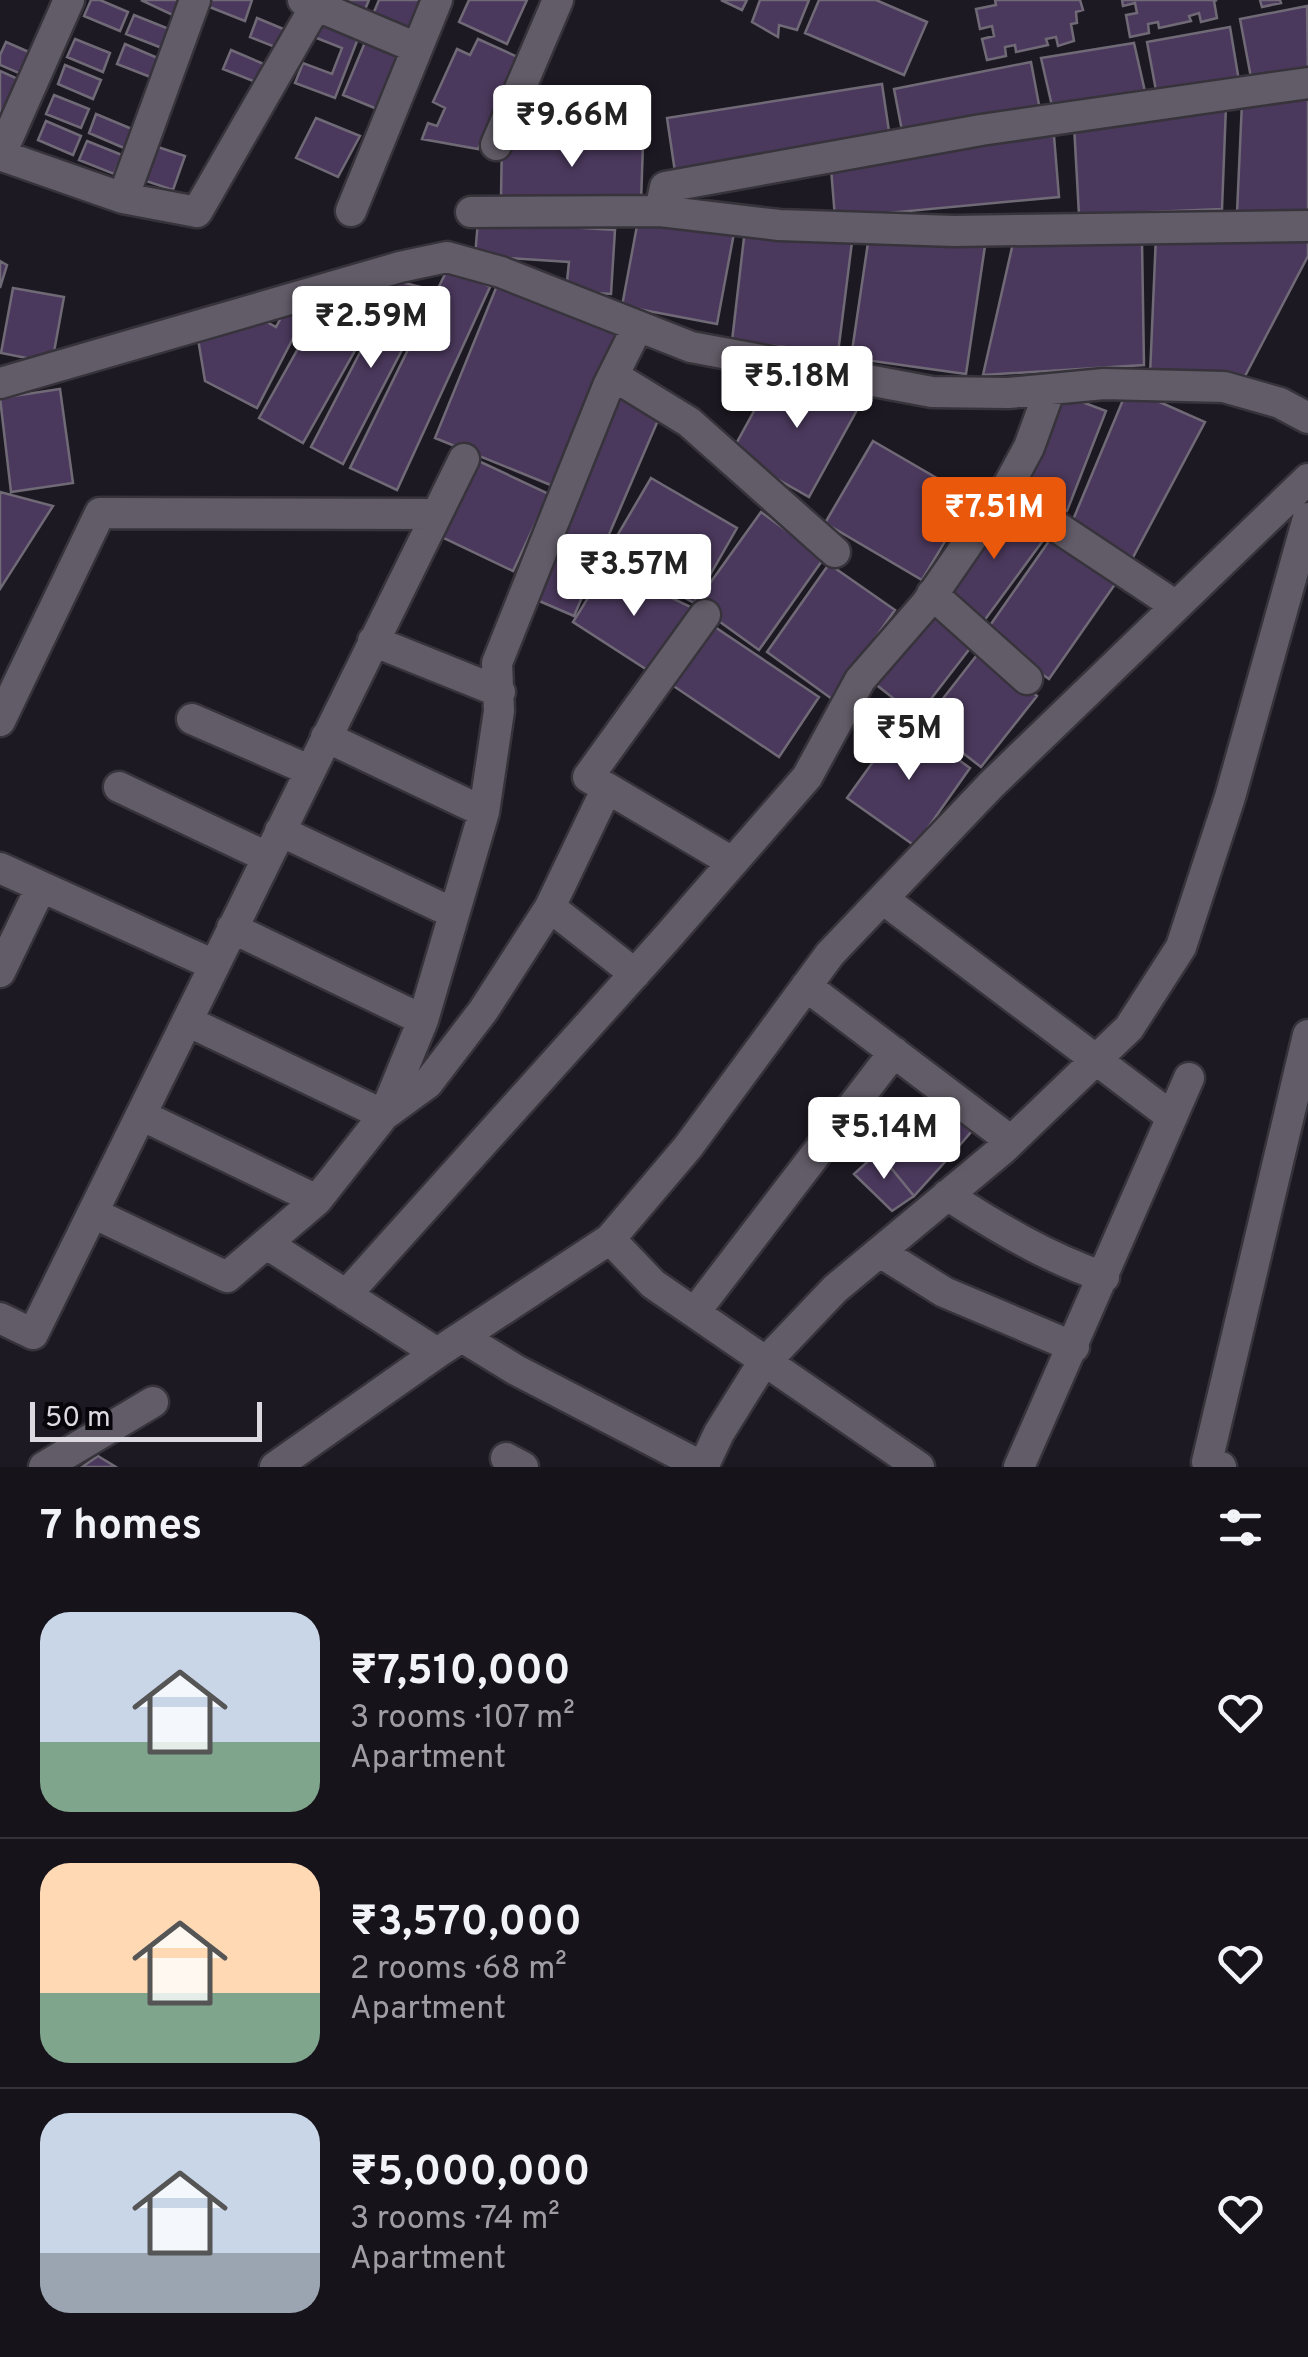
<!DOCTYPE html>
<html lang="en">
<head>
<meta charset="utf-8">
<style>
  body { margin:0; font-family:Overpass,sans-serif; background:#1f1c23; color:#f1f3f6; height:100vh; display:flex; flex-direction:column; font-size:38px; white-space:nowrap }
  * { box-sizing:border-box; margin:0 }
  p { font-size:32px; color:#9e9ea2 }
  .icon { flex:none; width:55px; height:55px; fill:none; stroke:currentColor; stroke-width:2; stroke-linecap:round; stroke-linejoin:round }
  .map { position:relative; height:1467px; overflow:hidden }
  .side { display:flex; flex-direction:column; background:#16131a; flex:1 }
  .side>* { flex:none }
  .scale { position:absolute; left:30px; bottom:25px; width:232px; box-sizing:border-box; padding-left:10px; border:5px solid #dcd9e0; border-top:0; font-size:28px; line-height:35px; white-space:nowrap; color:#dcd9e0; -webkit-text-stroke:8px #070509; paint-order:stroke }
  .price { position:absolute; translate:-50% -85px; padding:0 22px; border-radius:10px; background:#fff; color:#222; font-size:32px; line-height:65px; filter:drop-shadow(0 2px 5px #0008) }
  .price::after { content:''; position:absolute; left:50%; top:60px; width:30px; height:22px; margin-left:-15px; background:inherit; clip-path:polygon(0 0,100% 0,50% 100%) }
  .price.selected { background:#ea580c; color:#fff }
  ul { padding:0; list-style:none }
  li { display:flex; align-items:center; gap:30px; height:250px; padding:0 40px }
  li+li { border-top:2px solid #353239 }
  li span { display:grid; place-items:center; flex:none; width:280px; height:200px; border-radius:30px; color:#555 }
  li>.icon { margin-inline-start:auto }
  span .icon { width:120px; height:120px; fill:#fffc; stroke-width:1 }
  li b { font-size:42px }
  h2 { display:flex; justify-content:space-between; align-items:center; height:120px; padding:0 40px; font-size:42px }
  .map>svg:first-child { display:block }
  .building { fill:#4b395d; stroke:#706a77; stroke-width:2.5 }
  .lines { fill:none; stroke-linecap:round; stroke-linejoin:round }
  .minor-casing { stroke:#37333b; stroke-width:35 }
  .minor { stroke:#625c68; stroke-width:30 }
</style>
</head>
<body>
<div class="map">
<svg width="1308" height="1467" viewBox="0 0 1308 1467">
  <rect width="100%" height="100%" fill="#1d1923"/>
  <path class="building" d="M91 0H100L128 12 120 31 84 16Z
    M141 0H182L175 16Z
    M210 0H252L245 21 207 6Z
    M339 0H369L364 12Z
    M379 0H426L413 32 373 14Z
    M469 0H527L507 44 459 22Z
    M721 0H747L742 10Z
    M760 0H809L797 30 779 25 778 37 752 22Z
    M819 0H876L927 22 904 75 805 33Z
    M995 0H1080L1083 10 1076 12 1077 23 1071 24 1074 41 1058 46 1056 37 1046 39 1048 45 1016 52 1015 45 1005 47 1006 56 987 60 982 39 994 36 992 26 980 29 976 9 996 5Z
    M1122 0H1217L1214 1 1217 18 1201 22 1199 13 1189 16 1191 21 1159 28 1158 22 1148 24 1149 33 1130 37 1126 15 1137 13 1135 3 1123 6Z
    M1260 0H1280L1281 3 1262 7Z
    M1307 6 1308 73 1252 83 1240 19Z
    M134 15 169 29 162 48 126 34Z
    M257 18 293 33 285 51 250 37Z
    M320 21 359 36 335 98 295 83 303 63 332 74 342 48 314 37Z
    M1230 27 1239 81 1157 96 1147 42Z
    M75 39 110 53 103 72 67 57Z
    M478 39 520 58 478 149 422 139 428 123 437 126 445 108 433 102 457 49 470 55Z
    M366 40 405 56 382 111 343 95Z
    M6 42 38 56 28 77 0 65V55Z
    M1134 43 1146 96 1052 106 1041 58Z
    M125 44 160 59 153 78 117 64Z
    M231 50 266 65 258 83 223 69Z
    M1031 62 1040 110 903 136 894 89Z
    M65 65 101 80 93 99 58 84Z
    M0 71 27 83 0 134Z
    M882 84 890 138 675 172 667 118Z
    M1308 93V212L1237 213 1242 102Z
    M54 95 89 109 81 128 46 114Z
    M1226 106 1222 209 1079 215 1074 125Z
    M96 114 132 129 124 148 89 133Z
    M316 118 360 136 338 177 296 158Z
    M46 121 81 136 73 155 38 140Z
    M1054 136 1059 197 835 218 830 156Z
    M502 139 643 144 641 202 501 197Z
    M87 141 122 155 114 174 79 160Z
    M152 145 185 156 173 190 140 179Z
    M639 215 734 233 717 324 622 306Z
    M478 221 615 230 611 294 566 291 569 262 475 256Z
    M745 229 852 242 838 353 732 341Z
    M870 229 985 246 966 374 851 358Z
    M1156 235 1308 240V256L1244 378 1150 375Z
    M1142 241 1144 365 983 375 1013 243Z
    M0 261 7 265 0 288Z
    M449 266 490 287 397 490 350 468Z
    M397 281 433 290 343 464 311 447Z
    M498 283 620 332 558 488 435 438Z
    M13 288 64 297 52 363 1 353Z
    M327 297 379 308 303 443 259 418Z
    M286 308 304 317 257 408 205 381 197 333 265 321 276 327Z
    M770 382 868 390 809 497 731 453Z
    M1128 388 1205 422 1130 563 1070 527Z
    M60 389 73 483 11 492 0 398Z
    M1053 391 1106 411 1067 511 1014 491Z
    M618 392 662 411 574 616 530 597Z
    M873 441 971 498 922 580 825 523Z
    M470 457 549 494 513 571 433 533Z
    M651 478 737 528 694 603 607 553Z
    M0 492 53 506 0 589Z
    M1007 500 1050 531 981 625 939 594Z
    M761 512 824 558 759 650 695 604Z
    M1056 531 1120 577 1049 679 984 634Z
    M829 564 895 610 832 699 767 652Z
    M607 567 697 610 655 675 573 622Z
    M934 605 978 638 917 717 874 683Z
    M709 623 819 697 779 757 669 683Z
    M980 651 1037 696 981 767 924 723Z
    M903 720 970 768 915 846 847 798Z
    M935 1100 972 1131 953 1153 915 1119Z
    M915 1119 953 1153 914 1196 878 1152Z
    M878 1152 914 1196 892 1211 854 1174Z
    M98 1456 116 1467H82Z"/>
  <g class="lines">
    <g class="minor-casing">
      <path id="minor" d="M303 0 417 48
        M496 145 558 0
        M0 155 123 198 197 212 319 0
        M0 156 69 0
        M123 198 195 0
        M351 211 437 0
        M660 211 665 187 981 130 1308 83
        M471 212 660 211 779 225 954 231 1308 226
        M614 376 689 422 835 552
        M0 383 400 267 447 257 501 272 691 347 932 392 1008 393 1104 384 1224 387 1280 403 1308 418
        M1003 491 1176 606
        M932 594 1027 679
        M373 641 500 692
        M192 719 309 770
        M0 721 100 513 436 514
        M326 737 484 812
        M119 787 267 857
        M607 788 588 777 705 615
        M280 831 453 913
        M0 868 214 965
        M883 899 1172 1117
        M550 907 607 788 732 862
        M232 928 423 1020
        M0 972 41 887
        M806 986 1011 1141
        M187 1021 384 1115 428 1083 483 1011 550 907 635 974
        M141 1115 317 1200
        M947 1195C998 1228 1046 1257 1104 1277
        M93 1213 227 1277 317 1200 384 1115 423 1020 484 812 499 711 497 663 608 386 638 326
        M610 1239 653 1284 919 1467
        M267 1244 437 1353
        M880 1252 944 1292 1074 1347
        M346 1295 665 940 807 777 860 680 926 604 1009 484 1029 447 1050 389
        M695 1312 894 1052
        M0 1318 33 1334 464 459
        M462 1337 516 1370 703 1467
        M506 1458 523 1467
        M44 1467 153 1402
        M275 1467 437 1353 610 1239 688 1147 830 954 991 785 1308 479
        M703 1467 719 1433 759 1369 835 1289 1003 1149 1129 1028 1181 947 1230 797 1308 518
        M1019 1467 1189 1078
        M1221 1467 1207 1462 1308 1035"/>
    </g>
    <use href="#minor" class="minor"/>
  </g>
</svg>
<div class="scale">50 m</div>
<b class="price" style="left:572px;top:170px">₹9.66M</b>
<b class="price" style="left:371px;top:371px">₹2.59M</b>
<b class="price" style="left:797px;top:431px">₹5.18M</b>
<b class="price selected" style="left:994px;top:562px">₹7.51M</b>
<b class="price" style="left:634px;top:619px">₹3.57M</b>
<b class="price" style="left:909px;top:783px">₹5M</b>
<b class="price" style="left:884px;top:1182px">₹5.14M</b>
</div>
<section class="side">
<h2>7 homes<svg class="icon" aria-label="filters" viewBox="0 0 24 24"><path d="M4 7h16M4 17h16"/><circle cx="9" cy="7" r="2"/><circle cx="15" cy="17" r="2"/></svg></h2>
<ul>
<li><span style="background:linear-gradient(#c9d6e8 65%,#7fa58c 0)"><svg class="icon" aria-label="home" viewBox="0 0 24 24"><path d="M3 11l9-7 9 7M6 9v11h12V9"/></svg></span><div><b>₹7,510,000</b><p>3 rooms · 107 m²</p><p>Apartment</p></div><svg class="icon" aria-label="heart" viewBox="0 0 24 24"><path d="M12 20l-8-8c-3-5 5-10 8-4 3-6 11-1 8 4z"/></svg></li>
<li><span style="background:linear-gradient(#ffd9b3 65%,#7fa58c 0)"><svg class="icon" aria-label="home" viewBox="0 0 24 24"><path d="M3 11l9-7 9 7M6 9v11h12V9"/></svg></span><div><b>₹3,570,000</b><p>2 rooms · 68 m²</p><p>Apartment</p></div><svg class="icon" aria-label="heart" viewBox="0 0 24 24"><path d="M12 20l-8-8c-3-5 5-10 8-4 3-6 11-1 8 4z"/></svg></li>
<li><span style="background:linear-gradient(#c9d6e8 70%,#9aa5b1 0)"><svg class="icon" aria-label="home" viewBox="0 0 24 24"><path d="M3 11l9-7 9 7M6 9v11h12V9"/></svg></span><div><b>₹5,000,000</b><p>3 rooms · 74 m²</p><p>Apartment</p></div><svg class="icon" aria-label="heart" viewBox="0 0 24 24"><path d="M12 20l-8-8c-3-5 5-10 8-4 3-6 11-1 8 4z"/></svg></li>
</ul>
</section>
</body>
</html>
